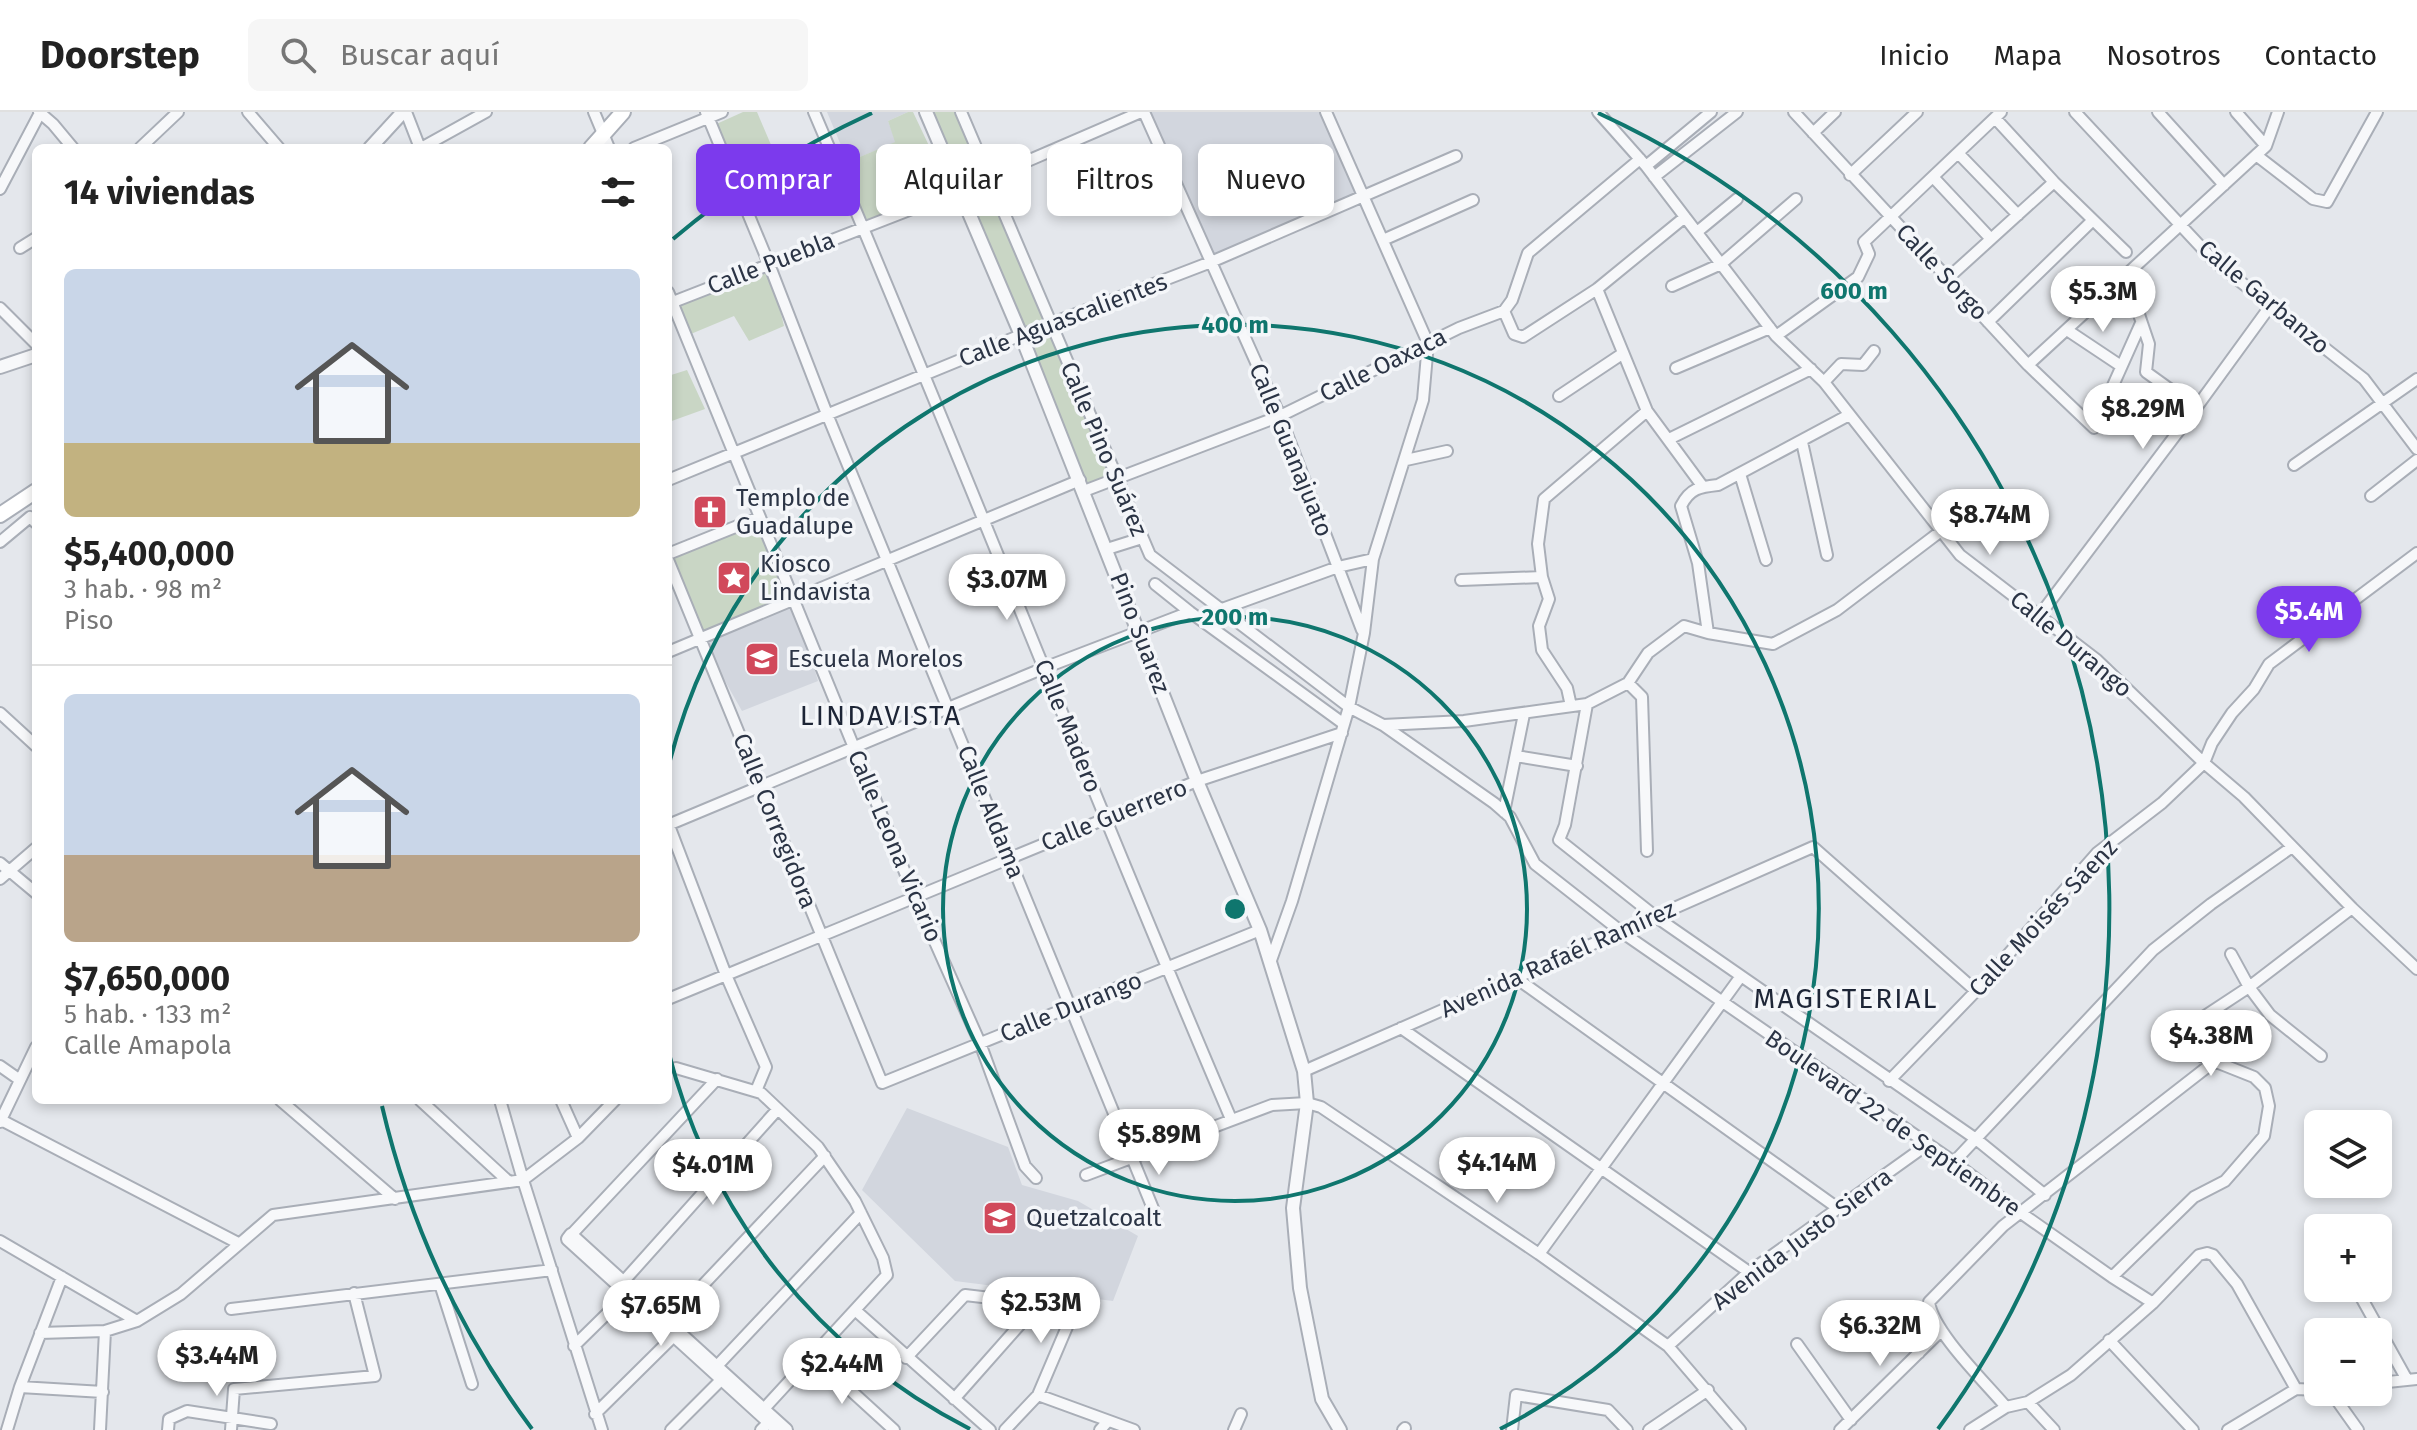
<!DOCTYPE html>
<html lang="es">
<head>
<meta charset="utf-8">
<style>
  body { margin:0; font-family:"Fira Sans",sans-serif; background:#f6f6f6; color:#222; height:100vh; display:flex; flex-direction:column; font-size:30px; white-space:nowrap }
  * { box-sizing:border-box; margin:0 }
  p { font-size:26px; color:#767676 }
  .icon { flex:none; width:44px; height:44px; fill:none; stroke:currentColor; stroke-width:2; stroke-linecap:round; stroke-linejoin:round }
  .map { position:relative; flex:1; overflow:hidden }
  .sheet { position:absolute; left:32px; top:32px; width:640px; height:960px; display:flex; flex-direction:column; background:#fff; border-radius:12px; box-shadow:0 4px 12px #0003 }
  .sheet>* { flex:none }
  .hud { position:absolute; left:696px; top:32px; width:760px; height:72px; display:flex; gap:16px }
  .tools { position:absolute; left:2304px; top:998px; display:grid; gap:16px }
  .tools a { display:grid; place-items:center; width:88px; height:88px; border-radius:12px; background:#fff; box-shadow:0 4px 12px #0003; font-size:40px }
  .price { position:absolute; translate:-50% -68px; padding:0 18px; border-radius:28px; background:#fff; color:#222; font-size:26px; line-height:52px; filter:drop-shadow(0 2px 4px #0008) }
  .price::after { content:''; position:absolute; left:50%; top:48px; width:24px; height:18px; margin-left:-12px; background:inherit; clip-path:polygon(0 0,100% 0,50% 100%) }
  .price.on { background:#7c3aed; color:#fff }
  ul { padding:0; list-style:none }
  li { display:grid; align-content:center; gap:16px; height:424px; padding:0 32px }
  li+li { border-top:2px solid #e0e0e0 }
  li span { display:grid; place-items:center; height:248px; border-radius:12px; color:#555 }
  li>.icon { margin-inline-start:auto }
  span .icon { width:144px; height:144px; fill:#fffc; stroke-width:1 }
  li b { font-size:34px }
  h2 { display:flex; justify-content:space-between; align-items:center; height:96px; padding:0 32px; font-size:34px }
  .pill { padding:0 28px; border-radius:12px; background:#fff; box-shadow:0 4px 12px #0003; font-size:28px; line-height:72px }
  .pill.on { background:#7c3aed; color:#fff }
  header { display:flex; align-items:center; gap:48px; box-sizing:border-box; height:112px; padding:0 40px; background:#fff; border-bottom:2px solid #e0e0e0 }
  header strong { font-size:38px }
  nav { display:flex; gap:44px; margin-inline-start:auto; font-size:28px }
  .search { width:560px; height:72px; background:#f6f6f6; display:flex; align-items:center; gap:20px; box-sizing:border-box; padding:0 28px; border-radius:12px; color:#767676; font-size:30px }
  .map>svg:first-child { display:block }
  .built { fill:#d2d6de }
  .green { fill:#c9d6c5 }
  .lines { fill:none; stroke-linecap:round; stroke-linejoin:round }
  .minor-casing { stroke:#a9aeb7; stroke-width:14 }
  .tertiary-casing { stroke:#a9aeb7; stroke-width:16 }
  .secondary-casing { stroke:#a9aeb7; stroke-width:18 }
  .minor { stroke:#f7f8fa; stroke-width:10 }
  .tertiary { stroke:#f7f8fa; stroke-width:12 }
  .secondary { stroke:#fff; stroke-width:14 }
  .ring { fill:none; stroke:#0f766e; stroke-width:4 }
  .labels { text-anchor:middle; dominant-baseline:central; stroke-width:7; stroke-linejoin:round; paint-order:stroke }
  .street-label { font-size:24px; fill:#2b3445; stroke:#f4f6f9 }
  .poi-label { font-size:24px; fill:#2b3445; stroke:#f4f6f9; text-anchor:start }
  .quarter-label { font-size:28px; letter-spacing:2px; fill:#1d2536; stroke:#f4f6f9 }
  .centre { fill:#0f766e; stroke:#f4f6f9; stroke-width:4 }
  .ring-label { font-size:24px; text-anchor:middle; font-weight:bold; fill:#0f766e; stroke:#f4f6f9; stroke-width:7; stroke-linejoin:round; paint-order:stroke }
</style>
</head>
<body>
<header>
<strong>Doorstep</strong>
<div class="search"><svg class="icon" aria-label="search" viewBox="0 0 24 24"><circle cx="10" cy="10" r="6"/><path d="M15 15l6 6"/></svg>Buscar aquí</div>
<nav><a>Inicio</a><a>Mapa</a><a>Nosotros</a><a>Contacto</a></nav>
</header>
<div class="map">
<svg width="2417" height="1318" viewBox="0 0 2417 1318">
  <rect width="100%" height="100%" fill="#e4e7ec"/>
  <path class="built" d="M827 0H908L888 9 896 30 848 50Z
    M1144 0H1326L1363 83 1211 150Z
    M793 486 818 569 742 599 700 525Z
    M907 996 1008 1035 1022 1073 1078 1089 1138 1124 1113 1189 955 1169 862 1078Z"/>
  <path class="green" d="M743 0H757L792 82 747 99 712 14Z
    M908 0H913L950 78 918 88 901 56 882 64 893 102 862 113 848 50 895 30 888 9Z
    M926 0H961L1117 366 1084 379Z
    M769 152 784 214 749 229 734 204 686 224 673 192Z
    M687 258 705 297 669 310 668 264Z
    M760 405 793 486 700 525 668 442Z"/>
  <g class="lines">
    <g class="minor-casing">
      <path id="minor" d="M39 0 53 12 73 36
        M248 0 279 36
        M406 0 420 36
        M594 0 609 36
        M706 0 769 152 827 302 1154 1099
        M814 0C957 334 1088 673 1231 1007
        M961 0 1150 443 1349 595 1383 613 1464 609 1587 592 1628 571 1648 541 1684 514 1708 521 1773 532 1837 498 1941 419
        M1144 0 1280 304 1362 518
        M1598 0 1646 54 1776 224 1824 270 1960 443 2097 548 2204 651 2244 685 2352 796 2417 857
        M1794 0 2028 253 2094 316 2141 211
        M2075 0 2214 149 2364 267 2417 337
        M2158 0 2224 73
        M2236 0 2266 34
        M1995 6 2054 70 2126 140
        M1813 21 1835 0
        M140 36 178 0
        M421 36 486 0
        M634 36 722 0
        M1958 41 2018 103
        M2256 43 2313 87 2327 90 2377 0
        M1646 54 1711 0
        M1850 63 1917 0
        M1654 65 1737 0
        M1933 65 1991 127
        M0 77 40 1
        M1697 120 1737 87
        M1383 128 1473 88
        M20 136 36 126
        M2126 164 2149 232 2146 260 2196 296
        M1948 166 2054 70
        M1672 174 1721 152 1796 87
        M1597 177 1647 299 1703 375
        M668 180 915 785 980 931 1025 1054 1036 1066
        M668 192 958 79 1141 0
        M0 196 36 232
        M1504 199 1514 222 1523 225 1597 177 1685 105
        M1504 199 1512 188 1528 141 1640 47
        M1988 210 2093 108
        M2067 218 2121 254
        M1776 224 1858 165 1869 142 1864 130 2001 0
        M2028 253 2266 34 2278 0
        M1676 256 1770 216
        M1824 270 1841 252 1863 253 1874 239
        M1559 284 1622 242
        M1669 327 1811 257
        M1802 330 1827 443
        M1406 348 1447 339
        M2294 353 2417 267
        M1740 362 1766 448
        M668 368 1021 223 1211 150 1456 44
        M1084 379 1280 304 1459 216 1504 199
        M2371 384 2417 348
        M0 430 30 405 36 411
        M1107 437 1142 426
        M668 442 760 405
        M668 448 882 971 1260 818
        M1461 468 1542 465
        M1155 472 1190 500 1344 612
        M1222 497 1338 455 1373 447
        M2039 504 2196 296 2271 193
        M1708 521 1698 451 1681 394C1690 376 1700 375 1718 373L1849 303
        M668 540 1080 368
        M1628 571 1642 585 1647 739
        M1587 592 1565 713 1559 728 1656 805 1976 1027 2045 1083
        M1571 594 1567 576 1542 538 1539 514 1549 487 1542 465 1538 432 1544 387 1647 299
        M0 601 36 634
        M1383 613 1494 691 1510 705 1535 752 1623 821 1954 1050 2021 1101 2112 1165 2153 1191
        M1516 644 1577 654
        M1504 700 1524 602
        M668 711 726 863 766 955 756 979
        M668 713 1044 556 1190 500
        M0 751 36 781
        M0 767 36 736
        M2231 842 2249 875 2270 903 2321 944
        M1270 851 1292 789 1349 595 1364 521 1373 447 1423 288 1428 231 1326 0
        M1516 866 1839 1097
        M668 887 1197 669 1342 621
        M1401 916 1749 1160
        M0 954 20 968
        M676 956 761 981 818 1035 855 1089 883 1146 887 1163 760 1301
        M1304 959 1813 735 1976 879
        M1889 969 1976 879 2097 741 2162 691 2204 651 2212 631 2232 601 2254 577 2269 552 2417 441
        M280 988 395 1087
        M420 988 509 1070
        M500 988 523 1068 602 1318
        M561 988 578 1026
        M1 1008 238 1131
        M0 1010 36 935
        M1954 1050 2153 838 2211 792 2292 735
        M1086 1063 1272 993 1307 991 1321 995 1539 1142 1668 1234 1740 1318
        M571 1123 717 967
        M0 1129 137 1209
        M1539 1142 1741 864
        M2112 1165 2194 1085 2225 1069 2264 1024 2269 994 2265 976 2254 965 2186 938 2170 927 2249 875 2352 796
        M623 1170 778 997
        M440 1172 472 1272
        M2356 1176 2406 1266
        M231 1197 552 1158
        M855 1198 990 1318
        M668 1210 825 1044
        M1895 1214 1919 1241
        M40 1221 105 1219 137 1209 181 1182 273 1103 523 1068 578 1026 615 988
        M2109 1228 2193 1318
        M1797 1232 1851 1308
        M574 1234 628 1181
        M1668 1234 1749 1160 1928 1032
        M813 1244 894 1318
        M906 1246 965 1183 1075 1196 1038 1283 1005 1318
        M716 1255 861 1101
        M2378 1271 2417 1267
        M20 1275 103 1280
        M2331 1280 2358 1318
        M1038 1283 1134 1318
        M954 1287 1040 1190
        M2028 1290 2054 1318
        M2006 1295C1985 1270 1933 1220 1929 1190L2003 1114 2215 949
        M595 1302 678 1220
        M7 1318 20 1275 62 1165
        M100 1318 105 1219
        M168 1318 169 1307 187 1299 271 1312
        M231 1318 234 1277 375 1264 354 1181
        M671 1318 722 1267
        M761 1318 773 1306
        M1100 1318 1108 1309
        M1234 1318 1241 1302
        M1403 1318 1405 1316
        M1512 1318 1516 1283 1608 1298 1627 1318
        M1649 1318 1708 1278
        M1840 1318 1941 1219
        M1970 1318 2006 1295 2028 1290 2071 1263 2153 1191 2199 1143 2207 1141 2213 1143 2237 1172 2296 1277
        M2228 1318 2296 1277 2318 1278"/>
    </g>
    <g class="tertiary-casing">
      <path id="tertiary" d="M926 0 1021 223 1197 669 1260 818 1304 959 1307 991 1293 1096 1300 1176 1322 1287 1340 1318
        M370 36 403 0
        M0 255 36 243
        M778 1318 568 1127 571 1123 786 1318"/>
    </g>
    <g class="secondary-casing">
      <path id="secondary" d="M591 36 623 0
        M0 403 36 379"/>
    </g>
    <use href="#minor" class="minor"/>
    <use href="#tertiary" class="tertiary"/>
    <use href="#secondary" class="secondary"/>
  </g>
  <g class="ring">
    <circle cx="1235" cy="797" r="292"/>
    <path d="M970 1317A584 584 0 0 1 668 938M668 656A584 584 0 1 1 1500 1317"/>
    <path d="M532 1317A875 875 0 0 1 382 994M673 127A875 875 0 0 1 872 1M1598 1A875 875 0 0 1 1938 1317"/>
  </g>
  <defs>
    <g id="church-square" transform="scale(1.8)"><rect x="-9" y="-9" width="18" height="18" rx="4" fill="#d1495b" stroke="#f4f6f9"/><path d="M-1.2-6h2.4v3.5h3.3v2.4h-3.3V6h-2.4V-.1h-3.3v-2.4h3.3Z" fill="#fff"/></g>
    <g id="sight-square" transform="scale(1.8)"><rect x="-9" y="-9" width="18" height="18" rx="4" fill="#d1495b" stroke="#f4f6f9"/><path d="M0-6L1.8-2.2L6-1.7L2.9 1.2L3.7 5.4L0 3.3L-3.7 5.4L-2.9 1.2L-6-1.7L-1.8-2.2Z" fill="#fff"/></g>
    <g id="university-square" transform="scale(1.8)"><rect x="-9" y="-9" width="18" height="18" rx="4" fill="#d1495b" stroke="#f4f6f9"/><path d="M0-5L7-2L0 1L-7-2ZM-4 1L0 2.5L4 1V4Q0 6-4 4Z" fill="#fff"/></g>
  </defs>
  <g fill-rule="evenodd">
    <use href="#church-square" x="710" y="400"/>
    <use href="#sight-square" x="734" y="466"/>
    <use href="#university-square" x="762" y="547"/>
    <use href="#university-square" x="1000" y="1106"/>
  </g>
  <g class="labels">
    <g class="street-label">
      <text transform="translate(771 151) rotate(-21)">Calle Puebla</text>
      <text transform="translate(1942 160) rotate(47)">Calle Sorgo</text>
      <text transform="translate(2264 185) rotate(40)">Calle Garbanzo</text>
      <text transform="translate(1063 208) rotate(-21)">Calle Aguascalientes</text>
      <text transform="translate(1383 253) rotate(-26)">Calle Oaxaca</text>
      <text transform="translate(1104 337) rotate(67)">Calle Pino Suárez</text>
      <text transform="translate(1291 338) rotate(68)">Calle Guanajuato</text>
      <text transform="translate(1140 521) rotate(69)">Pino Suarez</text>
      <text transform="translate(2071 532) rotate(40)">Calle Durango</text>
      <text transform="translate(1068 614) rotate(68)">Calle Madero</text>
      <text transform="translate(991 700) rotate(68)">Calle Aldama</text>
      <text transform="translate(1114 703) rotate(-22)">Calle Guerrero</text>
      <text transform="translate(775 709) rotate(68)">Calle Corregidora</text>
      <text transform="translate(895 734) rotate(67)">Calle Leona Vicario</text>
      <text transform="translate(2043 806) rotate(-47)">Calle Moisés Sáenz</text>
      <text transform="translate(1558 847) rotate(-24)">Avenida Rafaél Ramírez</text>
      <text transform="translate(1071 895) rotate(-22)">Calle Durango</text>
      <text transform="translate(1893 1011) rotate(35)">Boulevard 22 de Septiembre</text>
      <text transform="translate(1802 1127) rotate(-37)">Avenida Justo Sierra</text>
    </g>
    <g class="poi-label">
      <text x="736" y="386">Templo de<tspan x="736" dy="28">Guadalupe</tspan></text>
      <text x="760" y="452">Kiosco<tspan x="760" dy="28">Lindavista</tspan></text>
      <text x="788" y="547">Escuela Morelos</text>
      <text x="1026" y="1106">Quetzalcoalt</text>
    </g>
    <g class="quarter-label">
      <text x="881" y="603">LINDAVISTA</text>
      <text x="1846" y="886">MAGISTERIAL</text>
    </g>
  </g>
  <circle cx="1235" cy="797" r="12" class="centre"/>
  <g class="ring-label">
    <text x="1854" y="187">600 m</text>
    <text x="1235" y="221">400 m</text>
    <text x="1235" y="513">200 m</text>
  </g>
</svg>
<div class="tools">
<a><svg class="icon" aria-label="layers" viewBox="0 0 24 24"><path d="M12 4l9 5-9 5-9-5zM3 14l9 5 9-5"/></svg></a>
<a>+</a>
<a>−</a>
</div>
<b class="price" style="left:2103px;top:222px">$5.3M</b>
<b class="price" style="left:2143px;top:339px">$8.29M</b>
<b class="price" style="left:1990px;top:445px">$8.74M</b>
<b class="price" style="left:1007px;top:510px">$3.07M</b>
<b class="price on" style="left:2309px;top:542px">$5.4M</b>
<b class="price" style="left:2211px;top:966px">$4.38M</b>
<b class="price" style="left:1159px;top:1065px">$5.89M</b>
<b class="price" style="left:1497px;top:1093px">$4.14M</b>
<b class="price" style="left:713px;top:1095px">$4.01M</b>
<b class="price" style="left:1041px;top:1233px">$2.53M</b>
<b class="price" style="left:661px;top:1236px">$7.65M</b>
<b class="price" style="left:1880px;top:1256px">$6.32M</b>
<b class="price" style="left:217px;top:1286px">$3.44M</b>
<b class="price" style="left:842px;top:1294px">$2.44M</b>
<div class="hud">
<a class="pill on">Comprar</a>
<a class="pill">Alquilar</a>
<a class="pill">Filtros</a>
<a class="pill">Nuevo</a>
</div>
<section class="sheet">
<h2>14 viviendas<svg class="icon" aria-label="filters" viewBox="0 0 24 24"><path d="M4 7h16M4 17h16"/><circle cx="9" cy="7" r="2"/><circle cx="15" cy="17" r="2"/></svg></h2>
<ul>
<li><span style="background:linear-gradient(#c9d6e8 70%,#c2b280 0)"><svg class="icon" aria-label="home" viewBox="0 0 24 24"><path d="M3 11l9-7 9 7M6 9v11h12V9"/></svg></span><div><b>$5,400,000</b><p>3 hab. · 98 m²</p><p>Piso</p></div></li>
<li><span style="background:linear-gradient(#c9d6e8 65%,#b9a48a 0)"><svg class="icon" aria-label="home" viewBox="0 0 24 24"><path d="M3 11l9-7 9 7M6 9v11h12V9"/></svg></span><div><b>$7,650,000</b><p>5 hab. · 133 m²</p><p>Calle Amapola</p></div></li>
</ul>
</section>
</div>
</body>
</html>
